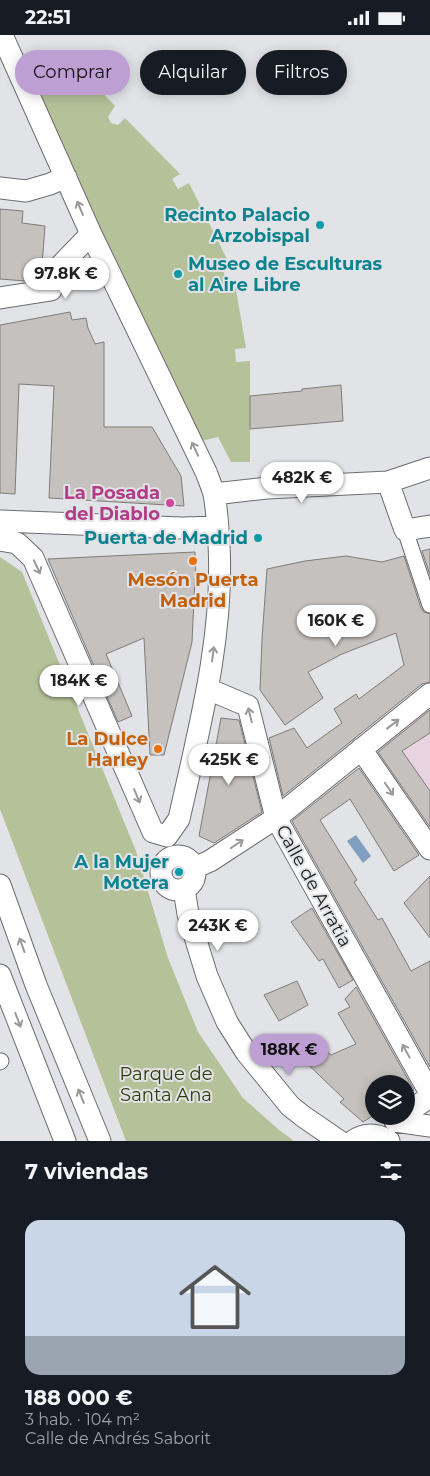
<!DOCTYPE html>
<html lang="es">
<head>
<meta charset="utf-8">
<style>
  body { margin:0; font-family:Montserrat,sans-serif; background:#20242c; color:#f1f3f6; height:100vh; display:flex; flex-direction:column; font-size:19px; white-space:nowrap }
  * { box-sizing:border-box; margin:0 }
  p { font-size:16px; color:#9ea1a6 }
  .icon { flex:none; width:28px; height:28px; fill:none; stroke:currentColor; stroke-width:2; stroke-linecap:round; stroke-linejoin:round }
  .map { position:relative; height:1106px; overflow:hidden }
  .side { display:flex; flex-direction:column; background:#171b24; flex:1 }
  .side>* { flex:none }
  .top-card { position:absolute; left:15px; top:15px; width:400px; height:45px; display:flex; gap:10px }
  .buttons { position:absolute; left:365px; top:1040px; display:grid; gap:10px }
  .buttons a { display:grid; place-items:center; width:50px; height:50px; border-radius:50%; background:#171b24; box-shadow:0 2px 12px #0003; font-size:25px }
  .price { position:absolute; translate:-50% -42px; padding:0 11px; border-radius:18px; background:#fff; color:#222; font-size:16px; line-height:32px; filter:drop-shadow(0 1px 2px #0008) }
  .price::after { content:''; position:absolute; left:50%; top:30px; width:15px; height:11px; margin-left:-8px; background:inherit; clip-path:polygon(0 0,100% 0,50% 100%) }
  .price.current { background:#bd9fd4; color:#111 }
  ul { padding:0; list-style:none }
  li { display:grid; align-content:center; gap:10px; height:265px; padding:0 25px }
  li+li { border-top:1px solid #363941 }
  li span { display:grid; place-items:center; height:155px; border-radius:15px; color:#555 }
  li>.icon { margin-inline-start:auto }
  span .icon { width:90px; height:90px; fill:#fffc; stroke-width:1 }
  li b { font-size:21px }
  h2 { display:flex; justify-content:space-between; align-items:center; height:60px; padding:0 25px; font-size:21px }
  .chip { padding:0 18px; border-radius:22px; background:#171b24; box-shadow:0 2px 12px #0003; font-size:18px; line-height:45px }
  .chip.current { background:#bd9fd4; color:#111 }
  .status { display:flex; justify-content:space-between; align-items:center; height:35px; padding:0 25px; background:#171b24; direction:ltr }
  .status svg { height:14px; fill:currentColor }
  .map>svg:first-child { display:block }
  .education { fill:#e7d3e2 }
  .green { fill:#b5c199 }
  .water { fill:#809ec0 }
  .building { fill:#c5c1be; stroke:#7e7b78 }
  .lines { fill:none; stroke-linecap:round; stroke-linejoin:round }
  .pedestrian-casing { stroke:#6b6c70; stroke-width:17 }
  .minor-casing { stroke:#6b6c70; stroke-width:23 }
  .pedestrian { stroke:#fff; stroke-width:15 }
  .minor { stroke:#fff; stroke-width:21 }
  .oneway { stroke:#989999 }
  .culture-dot { fill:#0f9aa8; stroke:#e2e3e7; stroke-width:2 }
  .hotel-dot { fill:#d1479c; stroke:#e2e3e7; stroke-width:2 }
  .food-dot { fill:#e8710a; stroke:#e2e3e7; stroke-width:2 }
  .labels { text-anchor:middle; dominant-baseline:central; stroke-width:4; stroke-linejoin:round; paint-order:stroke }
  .culture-label { font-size:18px; font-weight:bold; fill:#0d838f; stroke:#e2e3e7; text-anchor:end }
  .hotel-label { font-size:18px; font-weight:bold; fill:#b23c85; stroke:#e2e3e7; text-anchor:end }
  .food-label { font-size:18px; font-weight:bold; fill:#c56008; stroke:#e2e3e7 }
  .street-label { font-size:18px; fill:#1b1c1d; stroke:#e2e3e7 }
  .park-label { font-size:18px; fill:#2f3a07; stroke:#e2e3e7 }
</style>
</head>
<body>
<div class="status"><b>22:51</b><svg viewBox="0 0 49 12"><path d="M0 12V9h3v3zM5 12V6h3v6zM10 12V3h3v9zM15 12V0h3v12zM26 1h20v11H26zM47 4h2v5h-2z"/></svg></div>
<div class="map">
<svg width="430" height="1106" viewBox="0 0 430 1106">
  <rect width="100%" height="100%" fill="#e2e3e7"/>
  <path class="education" d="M430 672V797L373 714Z"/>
  <path class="green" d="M69 22 115 71 108 82 111 88 118 90 125 83 180 139 172 144 178 154 189 148 231 232 223 235 228 251 235 249 246 313 235 314 236 327 250 326V427H231L218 402 197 407 31 54Z
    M0 522 22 537 136 816 168 923 198 997 243 1063 279 1095 294 1106H126L0 774Z"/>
  <path class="water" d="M356 800 371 821 363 828 347 806Z"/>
  <path class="building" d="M0 174 23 176 22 188 45 191 41 244 26 246 0 244Z
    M70 277 72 285 86 283 88 293 95 309 104 307V392H152L181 441 184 471 49 463 54 351 19 349 15 459 0 458V290Z
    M341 350 343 386 250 394V361L302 356V354Z
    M430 514V540L422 516Z
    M195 517 196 543H195L192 607 164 720H150L144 603 106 619 132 681 118 687 48 524Z
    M346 521 382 527 404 521 421 573 424 577 430 579V647L422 649 283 761 269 703 294 693 307 713 342 688 334 674 356 659 359 664 404 630 396 598 342 619 308 637 323 663 285 690 260 655 262 604 267 534 305 526Z
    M430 675V698L402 716 430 756V792L378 717Z
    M221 683 239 685 262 777 214 808 199 801Z
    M359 733 419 820 394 836 350 764 320 785 357 845 354 847 378 885 382 883 411 936 430 926V1032L292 786Z
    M430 841V903L404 868Z
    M312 873 353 945 339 953 323 924 319 926 291 887Z
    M297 946 308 970 279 986 264 960Z
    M356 952 414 1055 406 1060V1049H374V1080L363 1087 340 1067 344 1064 295 1017 309 1002 331 1020 356 1009 338 978 350 972 345 964Z"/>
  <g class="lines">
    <g class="pedestrian-casing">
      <path id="pedestrian" d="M405 495 430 570
        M0 1027 1 1026"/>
    </g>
    <g class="minor-casing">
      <path id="minor" d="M0 153 26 156 50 149 66 142
        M0 263 51 255 62 229 91 199
        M388 447 405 495 430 491
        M214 459 267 453 388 447 430 433
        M0 486 182 493 218 492
        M0 505 17 508 33 523 153 797 167 801 179 784C199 694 224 602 219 509 218 492 217 475 214 459 212 452 209 445 206 437L91 199 2 0
        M208 654 248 671 276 783 430 1058
        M361 714 430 814
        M161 838a17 17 0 1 1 34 0a17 17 0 1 1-34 0Z
        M194 833 210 826 276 783 430 659
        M0 850 36 950 100 1106
        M184 854 188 879 207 941 227 987 246 1017 290 1071 304 1082 339 1106
        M0 940 65 1106
        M406 1078 430 1062
        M395 1086 430 1091
        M353 1106C365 1098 376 1098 389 1106"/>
    </g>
    <use href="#pedestrian" class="pedestrian"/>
    <use href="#minor" class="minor"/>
  </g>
  <defs><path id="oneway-shaft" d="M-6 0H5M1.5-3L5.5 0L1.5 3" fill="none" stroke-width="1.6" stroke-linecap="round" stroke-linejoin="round" transform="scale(1.25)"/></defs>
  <g class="oneway">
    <use href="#oneway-shaft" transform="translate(80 173) rotate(-113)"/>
    <use href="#oneway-shaft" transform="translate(195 414) rotate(-115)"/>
    <use href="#oneway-shaft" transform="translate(37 532) rotate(65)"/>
    <use href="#oneway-shaft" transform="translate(213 619) rotate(-83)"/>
    <use href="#oneway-shaft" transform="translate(250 680) rotate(-104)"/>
    <use href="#oneway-shaft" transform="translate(393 689) rotate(-38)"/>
    <use href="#oneway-shaft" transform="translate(389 754) rotate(56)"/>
    <use href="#oneway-shaft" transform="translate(137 761) rotate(67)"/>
    <use href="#oneway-shaft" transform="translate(237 809) rotate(-34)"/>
    <use href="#oneway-shaft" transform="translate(22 910) rotate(-110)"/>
    <use href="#oneway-shaft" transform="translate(18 985) rotate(69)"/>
    <use href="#oneway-shaft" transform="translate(406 1016) rotate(-119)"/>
    <use href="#oneway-shaft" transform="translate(81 1061) rotate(-112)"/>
  </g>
  <g class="culture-dot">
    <circle cx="320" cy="190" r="5"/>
    <circle cx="178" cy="239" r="5"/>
    <circle cx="258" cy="503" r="5"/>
    <circle cx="179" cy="837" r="5"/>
  </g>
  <circle class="hotel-dot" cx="170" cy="468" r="5"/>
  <g class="food-dot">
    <circle cx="193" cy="526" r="5"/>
    <circle cx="158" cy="714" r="5"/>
  </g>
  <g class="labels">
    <g class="culture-label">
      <text x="310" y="180">Recinto Palacio<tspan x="310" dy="21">Arzobispal</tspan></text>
      <text x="188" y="229" text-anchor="start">Museo de Esculturas<tspan x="188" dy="21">al Aire Libre</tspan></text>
      <text x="248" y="503">Puerta de Madrid</text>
      <text x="169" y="827">A la Mujer<tspan x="169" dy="21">Motera</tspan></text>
    </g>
    <g class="hotel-label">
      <text x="160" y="458">La Posada<tspan x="160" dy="21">del Diablo</tspan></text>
    </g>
    <g class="food-label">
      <text x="193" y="545">Mesón Puerta<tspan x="193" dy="21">Madrid</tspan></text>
      <text x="148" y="704" text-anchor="end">La Dulce<tspan x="148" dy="21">Harley</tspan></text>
    </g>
    <g class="street-label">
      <text transform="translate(314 851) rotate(61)">Calle de Arratia</text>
    </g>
    <g class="park-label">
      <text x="166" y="1039">Parque de<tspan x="166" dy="21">Santa Ana</tspan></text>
    </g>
  </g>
</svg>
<div class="buttons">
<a><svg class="icon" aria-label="layers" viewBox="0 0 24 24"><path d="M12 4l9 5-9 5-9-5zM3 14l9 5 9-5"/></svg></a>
</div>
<b class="price" style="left:66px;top:265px">97.8K €</b>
<b class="price" style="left:302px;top:469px">482K €</b>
<b class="price" style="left:336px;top:612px">160K €</b>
<b class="price" style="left:79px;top:672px">184K €</b>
<b class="price" style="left:229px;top:751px">425K €</b>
<b class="price" style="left:218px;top:917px">243K €</b>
<b class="price current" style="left:289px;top:1041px">188K €</b>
<div class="top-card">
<a class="chip current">Comprar</a>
<a class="chip">Alquilar</a>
<a class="chip">Filtros</a>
</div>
</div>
<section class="side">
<h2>7 viviendas<svg class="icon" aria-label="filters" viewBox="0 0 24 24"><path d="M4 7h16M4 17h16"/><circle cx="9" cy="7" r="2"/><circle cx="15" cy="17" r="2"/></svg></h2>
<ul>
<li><span style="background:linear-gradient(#c9d6e8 75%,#9aa5b1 0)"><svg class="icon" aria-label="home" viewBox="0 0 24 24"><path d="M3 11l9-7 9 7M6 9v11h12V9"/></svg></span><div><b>188 000 €</b><p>3 hab. · 104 m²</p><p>Calle de Andrés Saborit</p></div></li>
</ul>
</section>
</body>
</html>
